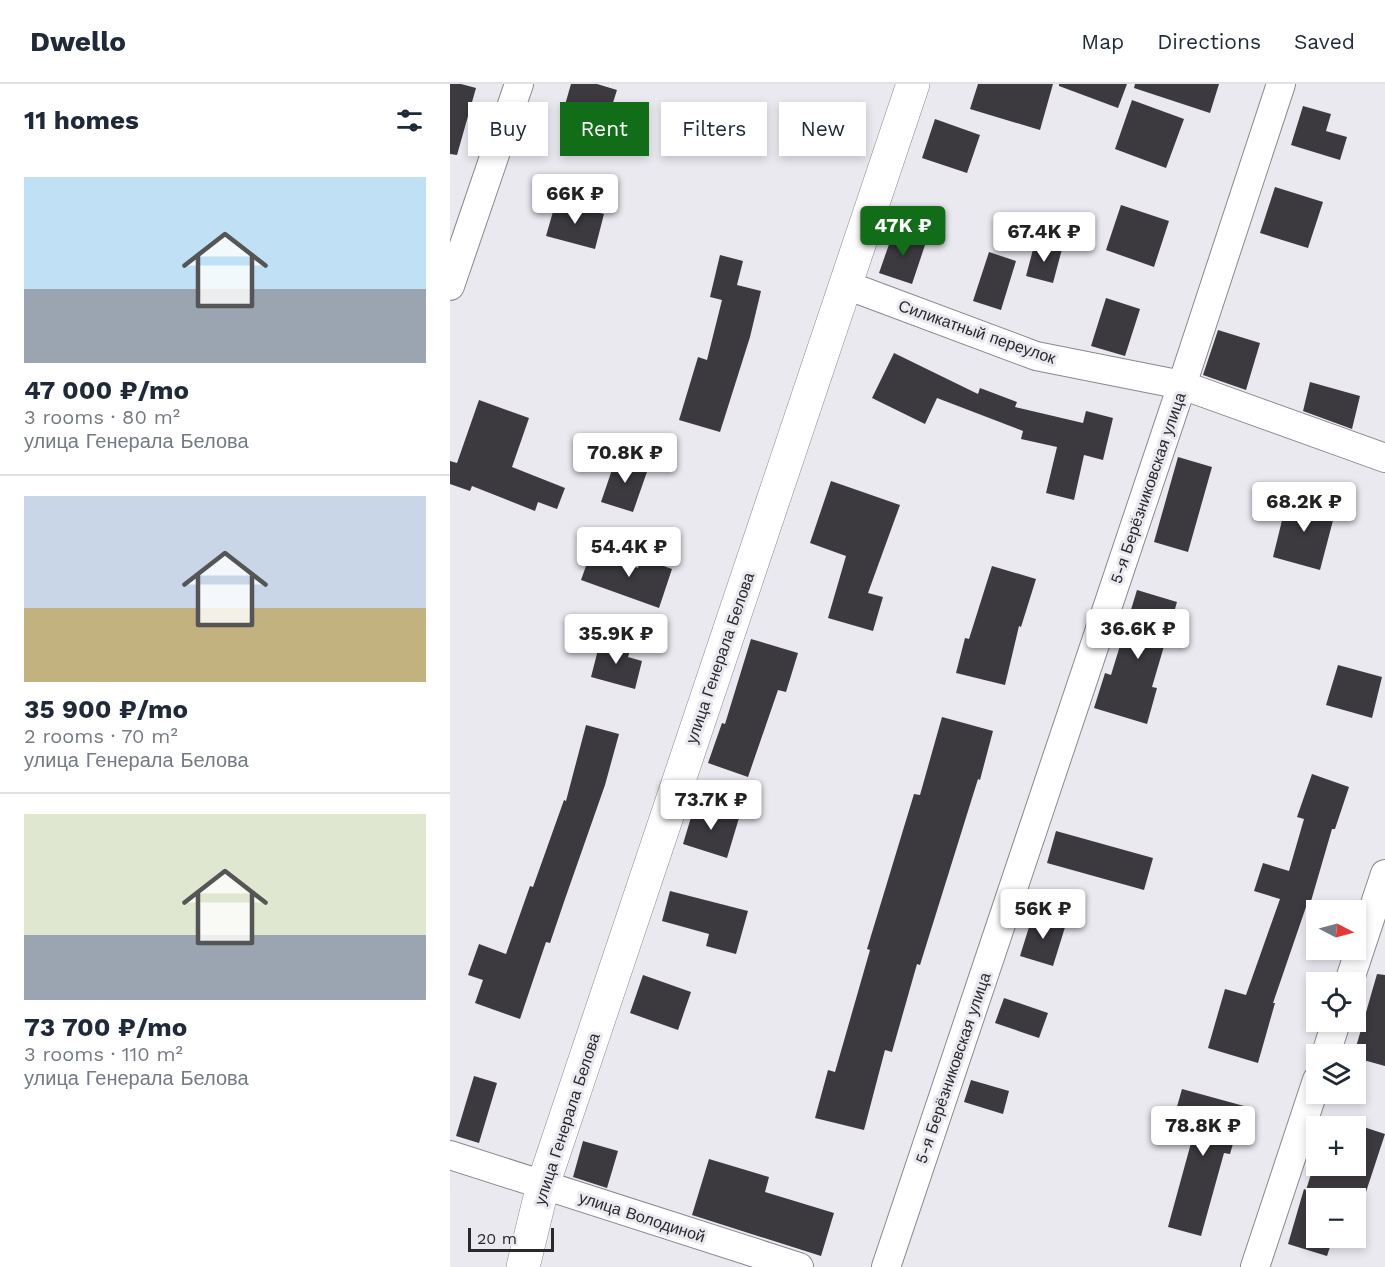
<!DOCTYPE html>
<html lang="en">
<head>
<meta charset="utf-8">
<style>
  body { margin:0; font-family:"Work Sans",sans-serif; background:#f2f2f3; color:#1f2937; height:100vh; display:flex; flex-direction:column; font-size:22px; white-space:nowrap }
  * { box-sizing:border-box; margin:0 }
  p { font-size:20px; color:#747a83 }
  .icon { flex:none; width:33px; height:33px; fill:none; stroke:currentColor; stroke-width:2; stroke-linecap:round; stroke-linejoin:round }
  .map { position:relative; flex:1; overflow:hidden }
  .sheet { display:flex; flex-direction:column; background:#fff; width:450px }
  .sheet>* { flex:none }
  .hud { position:absolute; left:18px; top:18px; width:570px; height:54px; display:flex; gap:12px }
  .needle { width:39px; rotate:96deg }
  .buttons { position:absolute; left:856px; top:816px; display:grid; gap:12px }
  .buttons a { display:grid; place-items:center; width:60px; height:60px; border-radius:0px; background:#fff; box-shadow:0 3px 9px #0003; font-size:30px }
  .scale { position:absolute; left:18px; bottom:15px; width:86px; box-sizing:border-box; padding-left:6px; border:3px solid #29282b; border-top:0; font-size:16px; line-height:21px; white-space:nowrap; color:#29282b; -webkit-text-stroke:4px #ebe9f0; paint-order:stroke }
  .price { position:absolute; translate:-50% -51px; padding:0 14px; border-radius:6px; background:#fff; color:#222; font-size:20px; line-height:39px; filter:drop-shadow(0 2px 3px #0008) }
  .price::after { content:''; position:absolute; left:50%; top:36px; width:18px; height:14px; margin-left:-9px; background:inherit; clip-path:polygon(0 0,100% 0,50% 100%) }
  .price.on { background:#126d18; color:#fff }
  ul { padding:0; list-style:none }
  li { display:grid; align-content:center; gap:12px; height:318px; padding:0 24px }
  li+li { border-top:2px solid #e0e1e3 }
  li span { display:grid; place-items:center; height:186px; border-radius:0px; color:#555 }
  li>.icon { margin-inline-start:auto }
  span .icon { width:108px; height:108px; fill:#fffc; stroke-width:1 }
  li b { font-size:26px }
  h2 { display:flex; justify-content:space-between; align-items:center; height:72px; padding:0 24px; font-size:26px }
  .chip { padding:0 21px; border-radius:0px; background:#fff; box-shadow:0 3px 9px #0003; font-size:21px; line-height:54px }
  .chip.on { background:#126d18; color:#fff }
  header { display:flex; align-items:center; gap:36px; box-sizing:border-box; height:84px; padding:0 30px; background:#fff; border-bottom:2px solid #e0e1e3 }
  header strong { font-size:28px }
  nav { display:flex; gap:33px; margin-inline-start:auto; font-size:21px }
  main { display:flex; flex:1; min-height:0 }
  .map>svg:first-child { display:block }
  .building { fill:#3c3a3f }
  .lines { fill:none; stroke-linecap:round; stroke-linejoin:round }
  .street-casing { stroke:#89888e; stroke-width:30 }
  .secondary-casing { stroke:#89888e; stroke-width:34 }
  .street { stroke:#fff; stroke-width:28 }
  .secondary { stroke:#fff; stroke-width:33 }
  .labels { text-anchor:middle; dominant-baseline:central; stroke-width:6; stroke-linejoin:round; paint-order:stroke }
  .street-label { font-size:16px; fill:#29282b; stroke:#ebe9f0 }
</style>
</head>
<body>
<header>
<strong>Dwello</strong>
<nav><a>Map</a><a>Directions</a><a>Saved</a></nav>
</header>
<main>
<section class="sheet">
<h2>11 homes<svg class="icon" aria-label="filters" viewBox="0 0 24 24"><path d="M4 7h16M4 17h16"/><circle cx="9" cy="7" r="2"/><circle cx="15" cy="17" r="2"/></svg></h2>
<ul>
<li><span style="background:linear-gradient(#bfe0f5 60%,#9aa5b1 0)"><svg class="icon" aria-label="home" viewBox="0 0 24 24"><path d="M3 11l9-7 9 7M6 9v11h12V9"/></svg></span><div><b>47 000 ₽/mo</b><p>3 rooms · 80 m²</p><p>улица Генерала Белова</p></div></li>
<li><span style="background:linear-gradient(#c9d6e8 60%,#c2b280 0)"><svg class="icon" aria-label="home" viewBox="0 0 24 24"><path d="M3 11l9-7 9 7M6 9v11h12V9"/></svg></span><div><b>35 900 ₽/mo</b><p>2 rooms · 70 m²</p><p>улица Генерала Белова</p></div></li>
<li><span style="background:linear-gradient(#dfe7d0 65%,#9aa5b1 0)"><svg class="icon" aria-label="home" viewBox="0 0 24 24"><path d="M3 11l9-7 9 7M6 9v11h12V9"/></svg></span><div><b>73 700 ₽/mo</b><p>3 rooms · 110 m²</p><p>улица Генерала Белова</p></div></li>
</ul>
</section>
<div class="map">
<svg width="935" height="1183" viewBox="0 0 935 1183">
  <rect width="100%" height="100%" fill="#ebe9f0"/>
  <path class="building" d="M0 0H11L26 4 7 71 0 70Z
    M121 0H147L167 6 153 50 110 38Z
    M528 0H603L590 46 520 25Z
    M609 0H677L668 24 609 2Z
    M685 0H769L760 29 684 4Z
    M682 16 734 35 716 84 665 65Z
    M359 21 385 30 373 68 346 59Z
    M853 22 881 30 876 47 897 53 890 76 841 61Z
    M485 35 530 51 517 89 472 74Z
    M825 103 873 118 858 164 810 149Z
    M106 117 154 130 145 165 96 152Z
    M671 121 719 137 704 183 656 166Z
    M444 146 476 158 462 200 429 189Z
    M585 158 612 165 603 199 576 192Z
    M539 168 566 177 551 226 523 217Z
    M270 171 293 177 287 201 311 207 300 253 270 348 229 336 248 273 257 276 272 216 260 213Z
    M656 214 690 225 675 272 641 262Z
    M768 246 810 259 796 306 753 291Z
    M444 269 528 310 530 304 567 318 565 323 633 339 636 327 663 334 653 376 634 371 624 416 596 409 607 363 571 355 573 347 487 314 475 340 422 314Z
    M860 298 910 312 902 345 853 327Z
    M29 316 79 334 62 383 115 404 107 425 88 418 85 427 22 402 20 407 0 400V377L7 379Z
    M167 371 199 382 183 428 151 418Z
    M728 373 762 383 738 468 704 458Z
    M381 397 450 421 418 509 433 513 423 547 378 534 396 472 360 459Z
    M838 412 886 425 870 486 823 473Z
    M141 468 188 484 191 474 222 485 209 524 131 496Z
    M542 482 586 495 571 543 569 542 555 601 506 589 515 554 519 555Z
    M687 506 727 518 702 603 707 604 697 640 644 624 655 589 661 591Z
    M151 554 181 563 178 573 192 577 185 605 141 593Z
    M301 555 348 569 336 608 328 606 298 693 258 679 272 639 275 640Z
    M888 581 932 593 922 634 876 621Z
    M492 633 543 647 530 696 528 695 470 881 467 880 442 968 435 966 414 1046 365 1034 378 986 385 988 420 866 417 865 464 710 470 711Z
    M136 641 169 650 155 701 115 815 100 859 96 858 70 935 25 919 33 896 18 891 29 860 56 870 80 802 83 803 114 716 116 717Z
    M862 690 899 703 885 745H882L859 824 856 823 823 919H825L808 979 758 964 775 905 796 911 830 815 804 807 813 779 839 787 854 735 847 733Z
    M245 720 289 734 277 774 233 760Z
    M606 747 703 774 694 806 597 779Z
    M220 807 298 827 286 870 256 862 259 850 212 837Z
    M583 830 616 840 603 882 570 872Z
    M927 890 935 891V982L906 974V970H904Z
    M193 891 241 908 228 946 180 929Z
    M554 914 598 929 589 954 545 939Z
    M24 992 47 999 29 1059 6 1052Z
    M521 996 559 1007 553 1030 514 1018Z
    M732 1005 794 1022 780 1070 774 1069 751 1152 718 1143 741 1059 737 1058 744 1031 726 1026Z
    M880 1032 935 1050 914 1114H867V1154H883L877 1172 838 1160 854 1105 856 1106 867 1071V1082H906V1042H876Z
    M133 1057 168 1067 157 1104 123 1093Z
    M259 1075 319 1093 315 1108 384 1129 371 1172 242 1131Z"/>
  <g class="lines">
    <g class="street-casing">
      <path id="street" d="M396 201 586 272 732 301 935 374
        M0 202 69 0
        M899 898 935 790
        M876 970 886 938
        M0 1071 349 1183
        M436 1183 732 301 831 0
        M805 1183 867 996"/>
    </g>
    <g class="secondary-casing">
      <path id="secondary" d="M73 1183 93 1101 463 0"/>
    </g>
    <use href="#street" class="street"/>
    <use href="#secondary" class="secondary"/>
  </g>
  <g class="labels">
    <g class="street-label">
      <text transform="translate(527 248) rotate(19)">Силикатный переулок</text>
      <text transform="translate(698 404) rotate(-71)">5-я Берёзниковская улица</text>
      <text transform="translate(270 574) rotate(-71)">улица Генерала Белова</text>
      <text transform="translate(503 984) rotate(-71)">5-я Берёзниковская улица</text>
      <text transform="translate(117 1035) rotate(-72)">улица Генерала Белова</text>
      <text transform="translate(192 1133) rotate(18)">улица Володиной</text>
    </g>
  </g>
</svg>
<div class="buttons">
<a><svg class="needle" viewBox="-14 -14 28 28"><path d="M0-13l5 13h-10z" fill="#e53935"/><path d="M0 13l5-13h-10z" fill="#747a83"/></svg></a>
<a><svg class="icon" aria-label="locate" viewBox="0 0 24 24"><circle cx="12" cy="12" r="6"/><path d="M12 2v4M12 18v4M2 12h4M18 12h4"/></svg></a>
<a><svg class="icon" aria-label="layers" viewBox="0 0 24 24"><path d="M12 4l9 5-9 5-9-5zM3 14l9 5 9-5"/></svg></a>
<a>+</a>
<a>−</a>
</div>
<div class="scale">20 m</div>
<b class="price" style="left:125px;top:141px">66K ₽</b>
<b class="price on" style="left:453px;top:173px">47K ₽</b>
<b class="price" style="left:594px;top:179px">67.4K ₽</b>
<b class="price" style="left:175px;top:400px">70.8K ₽</b>
<b class="price" style="left:854px;top:449px">68.2K ₽</b>
<b class="price" style="left:179px;top:494px">54.4K ₽</b>
<b class="price" style="left:688px;top:576px">36.6K ₽</b>
<b class="price" style="left:166px;top:581px">35.9K ₽</b>
<b class="price" style="left:261px;top:747px">73.7K ₽</b>
<b class="price" style="left:593px;top:856px">56K ₽</b>
<b class="price" style="left:753px;top:1073px">78.8K ₽</b>
<div class="hud">
<a class="chip">Buy</a>
<a class="chip on">Rent</a>
<a class="chip">Filters</a>
<a class="chip">New</a>
</div>
</div>
</main>
</body>
</html>
